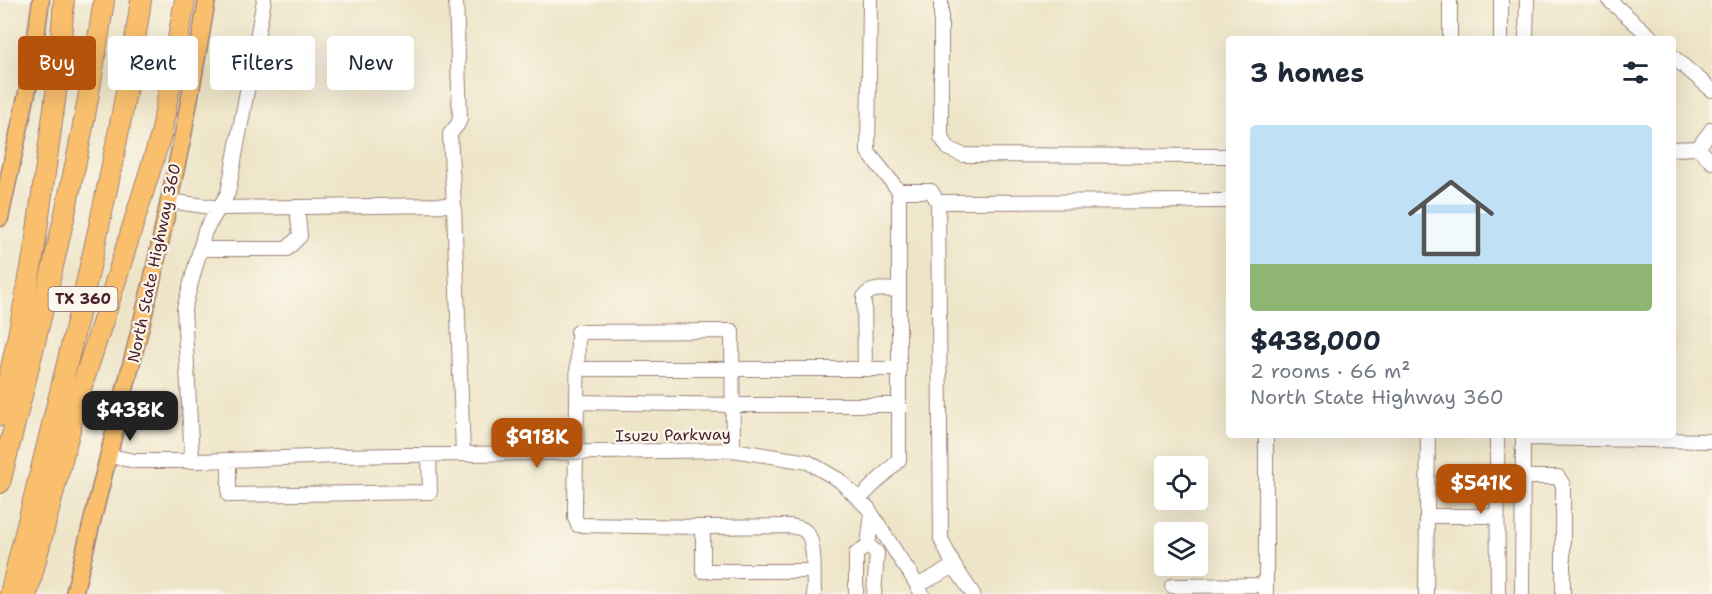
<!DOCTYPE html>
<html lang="en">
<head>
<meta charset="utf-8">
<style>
  body { margin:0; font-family:"Shantell Sans",sans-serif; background:#f2f2f3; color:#1f2937; height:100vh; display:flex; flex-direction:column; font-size:22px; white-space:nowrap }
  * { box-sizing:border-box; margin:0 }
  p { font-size:20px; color:#747a83 }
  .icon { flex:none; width:33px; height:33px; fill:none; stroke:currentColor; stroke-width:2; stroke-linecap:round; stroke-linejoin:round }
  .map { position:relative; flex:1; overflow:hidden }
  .details { position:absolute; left:1226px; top:36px; width:450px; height:402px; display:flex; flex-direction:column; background:#fff; border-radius:6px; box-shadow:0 6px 24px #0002 }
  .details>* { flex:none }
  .hud { position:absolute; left:18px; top:36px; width:570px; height:54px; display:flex; gap:12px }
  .fabs { position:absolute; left:1154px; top:456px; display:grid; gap:12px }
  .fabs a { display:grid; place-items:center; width:54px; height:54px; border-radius:6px; background:#fff; box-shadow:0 6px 24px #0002; font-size:30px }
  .price { position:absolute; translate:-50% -51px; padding:0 14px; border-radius:12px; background:#b45309; color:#fff; font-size:20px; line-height:39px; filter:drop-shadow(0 2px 3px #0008) }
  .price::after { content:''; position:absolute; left:50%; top:36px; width:18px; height:14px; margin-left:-9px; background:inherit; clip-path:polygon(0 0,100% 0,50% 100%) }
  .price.current { background:#222; color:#fff }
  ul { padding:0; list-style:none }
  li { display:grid; align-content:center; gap:12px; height:318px; padding:0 24px }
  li+li { border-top:2px solid #e0e1e3 }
  li span { display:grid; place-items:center; height:186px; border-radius:6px; color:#555 }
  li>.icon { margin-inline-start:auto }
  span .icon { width:108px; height:108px; fill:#fffc; stroke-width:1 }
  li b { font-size:26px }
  h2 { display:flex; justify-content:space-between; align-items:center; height:72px; padding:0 24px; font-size:26px }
  .tag { padding:0 21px; border-radius:6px; background:#fff; box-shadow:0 6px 24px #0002; font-size:21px; line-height:54px }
  .tag.current { background:#b45309; color:#fff }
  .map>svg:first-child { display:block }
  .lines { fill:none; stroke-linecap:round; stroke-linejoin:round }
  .minor-casing { stroke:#9c827a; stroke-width:16 }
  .major-casing { stroke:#9c827a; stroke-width:19 }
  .highway-casing { stroke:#9c827a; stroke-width:22 }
  .minor { stroke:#fff; stroke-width:14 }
  .major { stroke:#f9bf6d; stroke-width:16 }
  .highway { stroke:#f9bf6d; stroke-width:20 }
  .labels { text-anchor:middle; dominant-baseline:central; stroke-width:4.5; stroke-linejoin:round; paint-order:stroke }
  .shield { fill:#fbf7ec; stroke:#7f6065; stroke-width:1.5 }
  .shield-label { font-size:15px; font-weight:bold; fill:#4a1f2b }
  .street-label { font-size:16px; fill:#4a1f2b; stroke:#fbf7ec }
</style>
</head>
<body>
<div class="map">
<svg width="1712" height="594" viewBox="0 0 1712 594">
  <rect width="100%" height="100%" fill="#fbf7ec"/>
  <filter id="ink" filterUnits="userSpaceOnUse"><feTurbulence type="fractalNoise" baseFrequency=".0167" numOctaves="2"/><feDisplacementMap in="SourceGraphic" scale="12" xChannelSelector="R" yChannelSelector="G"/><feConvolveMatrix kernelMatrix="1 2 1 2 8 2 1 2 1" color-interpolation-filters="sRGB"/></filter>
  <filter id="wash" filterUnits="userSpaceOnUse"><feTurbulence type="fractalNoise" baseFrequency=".008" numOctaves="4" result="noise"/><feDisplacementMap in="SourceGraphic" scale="24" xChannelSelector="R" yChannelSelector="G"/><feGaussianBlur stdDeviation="1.35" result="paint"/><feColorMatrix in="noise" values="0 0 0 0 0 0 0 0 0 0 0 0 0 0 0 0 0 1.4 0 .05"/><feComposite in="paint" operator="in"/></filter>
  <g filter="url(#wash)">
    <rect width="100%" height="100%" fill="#eee5c8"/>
  </g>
  <g filter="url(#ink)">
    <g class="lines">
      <g class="minor-casing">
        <path id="minor" d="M870 0 868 152 899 191V405
          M941 0V137L949 149 963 155 1228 156
          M1450 0V39
          M1609 0 1653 39
          M1501 39V0
          M1526 39 1527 0
          M1672 56 1712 90
          M1698 148 1712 129
          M1672 149 1698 148 1712 162
          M899 191H931L938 202
          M169 201 219 208 447 205 454 207 463 454
          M454 207 450 134 458 124 460 119 456 0
          M200 249H287L300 236 297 207
          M578 369H899
          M865 369 864 297C871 286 888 290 899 290
          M577 402 578 332 732 331 733 450
          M1266 435V594
          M1497 435 1498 594
          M1523 438 1712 441
          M109 456 135 461H199L338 456 733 450 808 462 839 480 868 508 902 562 910 573 922 594
          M229 460V495L430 492 429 455
          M192 461 184 309 205 231 228 193 264 0
          M1522 477H1558L1563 485V594
          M1427 516H1497
          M703 527 578 525 575 518V504L577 402 733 405H899V460L859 499
          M868 545 877 553 874 594
          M954 566 941 539 938 202 1228 201
          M813 571H703V527L789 526C796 527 802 527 807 533 816 543 813 579 814 594
          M917 586 954 566 973 594
          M1172 586 1266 585
          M856 594V554L868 545 872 514
          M1426 594 1428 435
          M1522 594 1523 435"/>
      </g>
      <g class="major-casing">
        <path id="major" d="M0 218 30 79 41 0
          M74 594 152 281 183 135 207 0"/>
      </g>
      <g class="highway-casing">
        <path id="highway" d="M0 416 16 346 34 252 58 79 64 0
          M0 483C25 383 51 282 72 180 85 121 95 60 104 0
          M10 594C58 397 112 201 141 0
          M27 594 79 395 110 299 161 135 185 0"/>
      </g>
      <use href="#minor" class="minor"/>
      <use href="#major" class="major"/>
      <use href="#highway" class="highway"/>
    </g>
  </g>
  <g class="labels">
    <rect class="shield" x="48.5" y="287" width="69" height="24" rx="4.5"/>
    <g class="shield-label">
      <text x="83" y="299">TX 360</text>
    </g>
    <g class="street-label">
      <text transform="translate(154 263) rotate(-78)">North State Highway 360</text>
      <text transform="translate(673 435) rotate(-1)">Isuzu Parkway</text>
    </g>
  </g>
</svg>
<div class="fabs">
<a><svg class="icon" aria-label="locate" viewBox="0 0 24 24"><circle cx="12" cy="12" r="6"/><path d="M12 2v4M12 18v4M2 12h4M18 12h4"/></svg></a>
<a><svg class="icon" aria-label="layers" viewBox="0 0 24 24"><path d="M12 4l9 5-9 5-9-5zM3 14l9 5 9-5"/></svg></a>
</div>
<b class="price current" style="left:130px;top:442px">$438K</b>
<b class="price" style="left:537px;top:469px">$918K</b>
<b class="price" style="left:1481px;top:515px">$541K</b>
<div class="hud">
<a class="tag current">Buy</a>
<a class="tag">Rent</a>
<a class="tag">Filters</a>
<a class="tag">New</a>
</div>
<section class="details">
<h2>3 homes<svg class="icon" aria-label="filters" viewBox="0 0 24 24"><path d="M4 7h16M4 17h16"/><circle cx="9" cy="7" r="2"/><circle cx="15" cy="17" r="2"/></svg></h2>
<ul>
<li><span style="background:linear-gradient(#bfe0f5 75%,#8fb573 0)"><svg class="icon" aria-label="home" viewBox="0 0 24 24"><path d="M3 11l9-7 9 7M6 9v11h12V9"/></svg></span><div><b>$438,000</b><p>2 rooms · 66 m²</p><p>North State Highway 360</p></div></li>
</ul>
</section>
</div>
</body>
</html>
